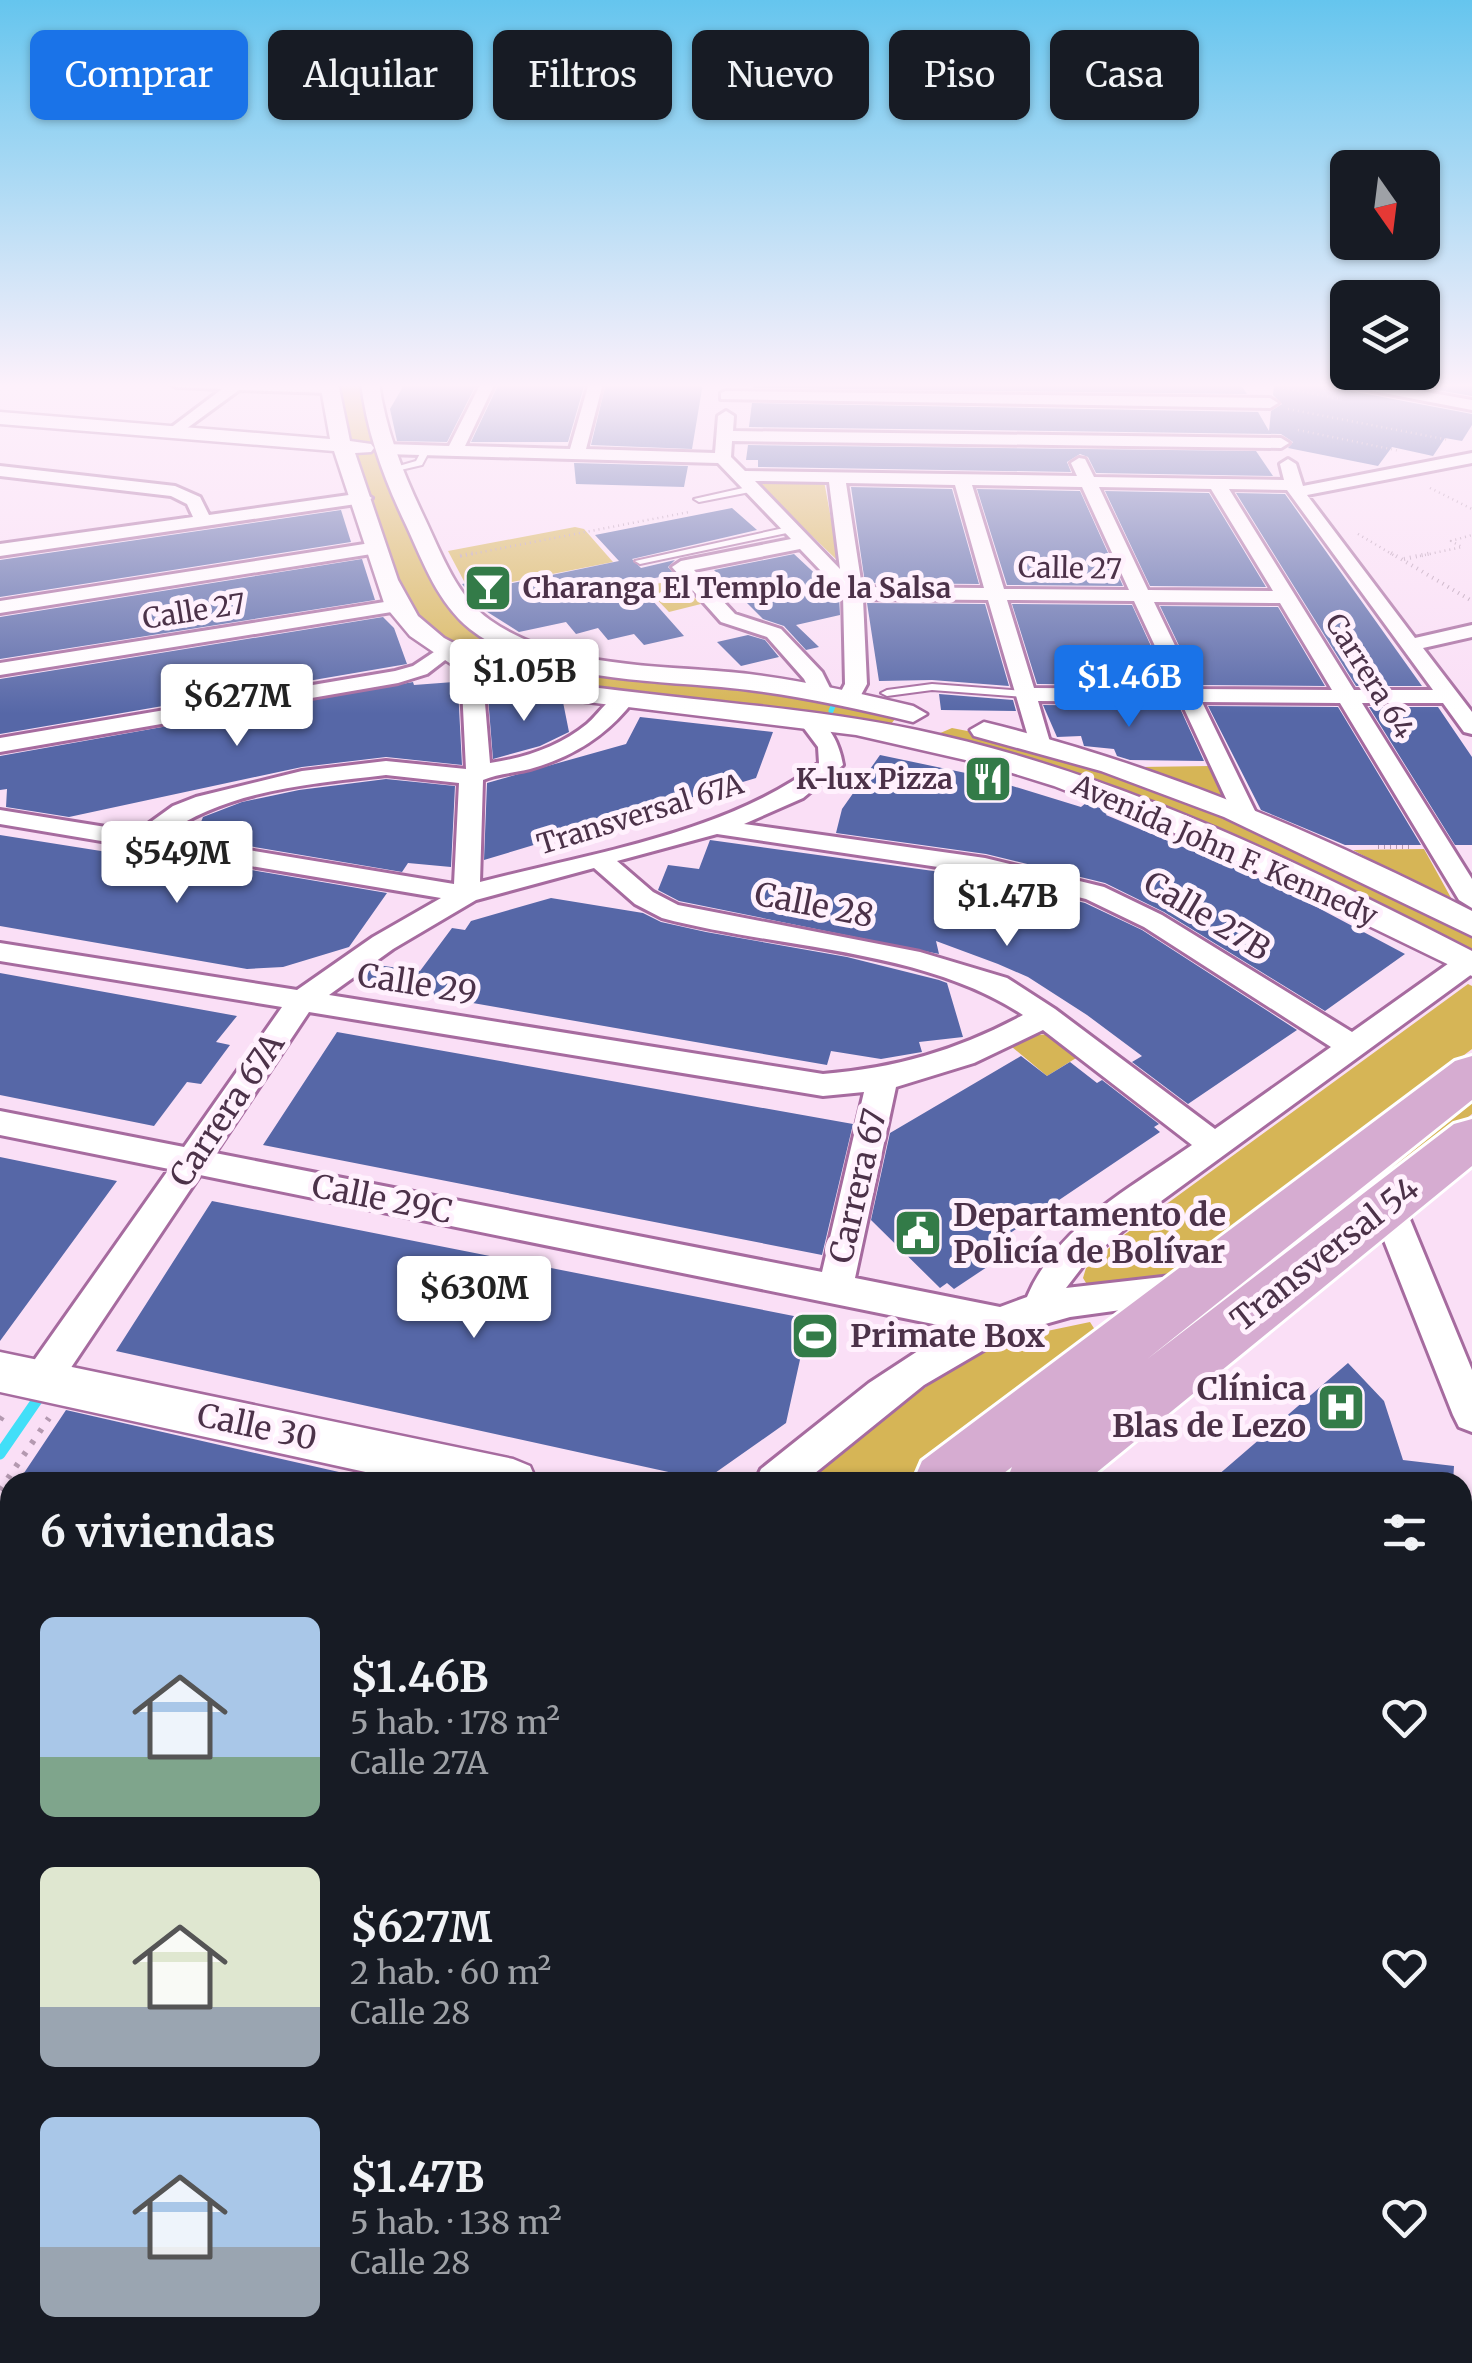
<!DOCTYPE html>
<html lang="es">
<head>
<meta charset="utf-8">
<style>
  body { margin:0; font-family:Merriweather,serif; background:#20242c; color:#f1f3f6; height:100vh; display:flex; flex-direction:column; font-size:38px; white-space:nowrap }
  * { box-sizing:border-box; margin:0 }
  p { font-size:32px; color:#9ea1a6 }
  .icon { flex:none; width:55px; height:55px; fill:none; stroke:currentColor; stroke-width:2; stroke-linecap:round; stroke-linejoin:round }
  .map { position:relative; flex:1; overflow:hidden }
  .drawer { position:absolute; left:0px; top:1472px; width:1472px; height:892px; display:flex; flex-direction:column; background:#171b24; border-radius:30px 30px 0 0; box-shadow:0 2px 8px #0004 }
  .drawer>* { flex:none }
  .top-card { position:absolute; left:30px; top:30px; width:1412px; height:90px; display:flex; gap:20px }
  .needle { width:65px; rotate:166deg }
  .controls { position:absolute; left:1330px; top:150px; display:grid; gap:20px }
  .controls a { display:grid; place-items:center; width:110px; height:110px; border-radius:15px; background:#171b24; box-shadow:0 2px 8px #0004; font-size:50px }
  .price { position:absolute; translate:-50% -85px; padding:0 22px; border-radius:10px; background:#fff; color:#222; font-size:32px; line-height:65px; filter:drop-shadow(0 2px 5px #0008) }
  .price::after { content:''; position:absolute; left:50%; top:60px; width:30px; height:22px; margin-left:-15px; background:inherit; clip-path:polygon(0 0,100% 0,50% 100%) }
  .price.active { background:#1a73e8; color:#fff }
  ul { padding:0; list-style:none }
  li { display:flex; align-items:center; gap:30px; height:250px; padding:0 40px }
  li span { display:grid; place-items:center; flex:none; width:280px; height:200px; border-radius:15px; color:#555 }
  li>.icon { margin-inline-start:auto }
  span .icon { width:120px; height:120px; fill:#fffc; stroke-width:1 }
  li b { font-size:42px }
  h2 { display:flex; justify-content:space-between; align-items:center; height:120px; padding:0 40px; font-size:42px }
  .pill { padding:0 35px; border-radius:15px; background:#171b24; box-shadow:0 2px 8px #0004; font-size:35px; line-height:90px }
  .pill.active { background:#1a73e8; color:#fff }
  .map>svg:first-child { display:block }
  .green { fill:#d6b556 }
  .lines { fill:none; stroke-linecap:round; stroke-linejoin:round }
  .stream-far1 { stroke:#42dff8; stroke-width:5 }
  .stream { stroke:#42dff8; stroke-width:11 }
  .building { fill:#5667a7 }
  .service-casing { stroke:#a66b9f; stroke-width:4 }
  .minor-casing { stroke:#a66b9f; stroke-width:6 }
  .tertiary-casing { stroke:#a66b9f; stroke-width:5 }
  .secondary-casing { stroke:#a66b9f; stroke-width:4 }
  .primary-casing { stroke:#fff; stroke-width:6 }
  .path-far2 { stroke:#b499b0; stroke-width:2.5; stroke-dasharray:1 4; stroke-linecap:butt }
  .path-far1 { stroke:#b499b0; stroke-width:4; stroke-dasharray:1 5; stroke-linecap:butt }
  .path { stroke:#b499b0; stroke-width:6; stroke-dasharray:4 10; stroke-linecap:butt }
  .service { fill:#fff; fill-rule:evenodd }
  .minor { fill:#fff; fill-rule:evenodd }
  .tertiary { fill:#fff; fill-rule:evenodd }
  .secondary { fill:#ead6e8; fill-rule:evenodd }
  .primary { fill:#d6acd1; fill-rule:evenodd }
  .labels { text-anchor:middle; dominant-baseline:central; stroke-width:10; stroke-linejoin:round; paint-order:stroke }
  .far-street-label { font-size:28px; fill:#4c3249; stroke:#fff1fd }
  .far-poi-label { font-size:28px; font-weight:bold; fill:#4c3249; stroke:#fff1fd; text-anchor:start }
  .street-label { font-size:32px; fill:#4c3249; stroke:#fff1fd }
  .poi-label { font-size:32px; font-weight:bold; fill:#4c3249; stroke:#fff1fd; text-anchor:start }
</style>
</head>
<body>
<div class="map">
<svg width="1472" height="2363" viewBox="0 0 1472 2363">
  <rect width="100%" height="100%" fill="#fadff6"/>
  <path class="green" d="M339 383H363L366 417 374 441 370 444H350Z
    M362 451H379L444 601C462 631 493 646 525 657L899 714 887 729 558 683C513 675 442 654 414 615 390 581 369 498 357 455Z
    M755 481H824L839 562Z
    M575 527 584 529 613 562 507 583 503 576 465 583 448 551Z
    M676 579 701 604 669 612 645 587Z
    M952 728 993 736 1202 802 1472 931V957L1339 891 941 738 938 734Z
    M1210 766 1223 798 1140 767Z
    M1424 849 1455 905 1353 850Z
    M1468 984 1472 986V1049L1172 1276 1091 1291 1083 1278 1086 1268 1124 1235Z
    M1050 1034 1081 1055 1047 1076 1012 1047 1037 1035Z
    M1472 1103V1114L1032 1459 1000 1482H980L1328 1219Z
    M1090 1322 1097 1333 901 1482H806L810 1474 966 1357 999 1341Z
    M0 1929 10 1931V2128L0 2136Z"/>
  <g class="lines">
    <path class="stream-far1" d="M831 711 833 706"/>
    <path class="stream" d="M0 1454 42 1393"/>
  </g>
  <path class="building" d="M405 383H477L447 442 397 441 390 409Z
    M499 383H585L568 442H471Z
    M606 383H703L692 449 591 445Z
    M754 383H1240L1247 394 753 388Z
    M1274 383H1342L1351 391 1472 414V425L1462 441 1445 438 1433 456 1392 447 1378 466 1288 448 1293 442 1281 434 749 427 752 403 1258 412 1269 431 1271 411 1282 404 1273 395Z
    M1396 383H1472V396Z
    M748 445 1256 451 1273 476 1096 473 1088 457 1080 454 1067 462 1071 472 758 467V460H746Z
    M574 463 688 466 684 487 576 484Z
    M851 487 952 489 979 584 865 583Z
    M977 489 1080 491 1123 586 1007 585Z
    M1105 491 1209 493 1266 587 1150 586Z
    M1236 493 1285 494 1422 686H1356Z
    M732 508 757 530 632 559 641 568 675 560 668 567 674 574 636 582 684 636 644 645 634 634 608 640 598 628 576 634 566 622 519 632 481 608 462 584 503 576 508 584 619 561 595 535Z
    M341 510 351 542 0 597V560Z
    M794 554 839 596 840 615 796 625 819 647 806 650 784 626 763 619 714 570Z
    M362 559 375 600 0 659V617Z
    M867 603 985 604 1009 686 932 680 879 681Z
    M1012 604 1132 605 1169 685 1037 684Z
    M1160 606 1278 607 1325 686 1198 685Z
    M383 617 394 628 407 664 0 734V679Z
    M748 635 765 640 779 657 741 666 717 642Z
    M467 681 458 688 462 765 386 757 302 767 69 817 6 807 7 789 0 790V756L413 682 414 685Z
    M939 694 1013 700 1016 711 941 710Z
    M509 695V701L540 699 541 704 563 702 569 732 540 746 493 759 488 697Z
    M1043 705 1179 706 1204 761 1130 760 1117 756 1114 749 1084 746 1081 736 1057 737Z
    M1208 706 1338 707 1421 845H1345L1261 810Z
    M1369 707H1438L1472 757V845H1455Z
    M640 717 773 732 756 778 484 860 487 783 626 744Z
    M880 755 980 776 1081 807 1086 803 1108 811 1106 815 1277 886 1405 954 1325 1011 1164 912 1105 883 986 854 836 833 842 809Z
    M386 779 455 786 451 867 408 863 402 872 195 837 203 817 242 802 299 790Z
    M0 835 183 864 186 859 387 893 349 947 283 967 247 969 0 926Z
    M710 840 984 878 1085 903 1142 930 1297 1030 1188 1104 1132 1062 1142 1056 1087 1015 1028 977 998 964 936 941 939 954 679 901 658 890 668 865 699 869Z
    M551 898 643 913 661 922 706 932 847 957 939 980 947 983 963 1037 919 1042 922 1052 881 1059 831 1051 827 1065 364 984 366 973 377 965 420 971 452 928 465 930 471 921Z
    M0 973 237 1016 216 1042 230 1045 201 1084 187 1082 154 1126 0 1095Z
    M337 1032 853 1124 822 1255 263 1145Z
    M1021 1056 1047 1076 1070 1062 1097 1083 1102 1080 1159 1124 1154 1127 1160 1132 976 1256 987 1267 954 1289 947 1283 940 1288 871 1220 890 1133Z
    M0 1157 117 1181 0 1341Z
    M212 1201 809 1319 786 1423 705 1480 116 1351Z
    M1348 1363 1384 1401 1403 1460 1454 1466 1453 1482H1210Z
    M66 1410 339 1472 338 1482H18Z"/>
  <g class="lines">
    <g class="service-casing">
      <path id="service" d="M423 448 430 450 422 465 392 472V468L416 461Z
        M752 486 757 489 755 491 699 502 694 499Z
        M793 526 796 527V531L640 564 635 561Z
        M932 684 1025 691 1031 694 1025 697 932 690 887 696 881 693 887 690Z"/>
    </g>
    <g class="minor-casing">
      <path id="minor" d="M169 383C200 383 317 376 336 389L329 393 239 390 175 437 167 432 169 429 222 389 176 387Z
        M481 383H495L465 446 570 449 589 383H603L586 449 715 453 718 416 726 411 734 416 733 431 1281 438 1289 443 1281 448 732 441 731 457 745 471 1077 476 1071 463 1079 458 1085 459 1094 477 1284 480 1280 464 1288 459 1296 464 1303 486 1472 453V463L1307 495 1415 638 1472 625V637L1423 648 1472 712V734L1464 732 1443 703H1362L1472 879V908L1459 900 1340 703 1202 702 1256 813 1244 820 1235 818 1181 702 1038 701 1050 742 1047 747H1031L988 600 863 599 867 684 856 704 848 706 837 699 845 684 843 594 800 549 694 570 735 614 781 629 822 672 833 694 830 699H814L804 679 767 637 721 622 672 567 681 561 791 539 718 463 385 454 377 449 385 444 449 446ZM755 481 829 482 840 569ZM846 483 955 485 984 588 862 587ZM972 485 1082 487 1129 590 1004 589ZM1099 487 1211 489 1273 591 1148 590ZM1229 489 1287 490 1433 690H1354ZM1007 600 1134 601 1175 689 1034 688ZM1154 602 1280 603 1332 690 1196 689Z
        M1345 383H1375L1472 400V410L1352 387Z
        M726 391 1270 398 1278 403 1270 408 721 399V393Z
        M0 466 175 486 200 497 209 515 363 493 372 498 363 503 0 556V544L193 517 187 504 171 496 0 476Z
        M377 542 384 544V552L0 613V601Z
        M397 600 407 606 404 610 0 675V663Z
        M446 644 456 650 453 654 427 674 398 683 0 752V738L395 671 413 666Z
        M496 669 507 675 484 691 490 763C525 758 560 746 587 724 599 714 609 696 624 692L635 699C608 735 573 757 530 769 514 773 497 774 483 780L480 882C591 853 728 833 819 763L818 747 800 723 811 716C830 722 840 746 843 765L803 798 744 824 985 858 1104 887 1162 915 1352 1032 1459 956 1472 955V974L1138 1218 1086 1262 1066 1288 1189 1274 1201 1279 1206 1289 1201 1299 1070 1317 1013 1333 924 1385 804 1482H755L761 1469 869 1383 953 1328 200 1175 54 1393 41 1398 28 1393 23 1381 28 1369 169 1169 0 1135V1111L184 1147 282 1007 0 961V943L297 990 373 937 441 898 0 824V810L137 832 173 806 196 797 302 771 386 761 466 769 462 688ZM386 775 459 783 454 884 163 836C226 790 310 784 386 775ZM717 834 985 874 1086 899 1144 927 1331 1047 1215 1129 1055 1009 1007 978 920 952 678 905 653 892 617 861ZM594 868 635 904 662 918C778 949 921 948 1023 1015 958 1050 896 1068 823 1074L329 995 393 949 476 900ZM309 1012 823 1096 864 1092 822 1272 215 1153ZM1043 1030 1192 1145C1132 1187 1056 1227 1027 1297L1000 1307 855 1278 896 1087 974 1063Z
        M1387 1192 1399 1196 1404 1205 1472 1370V1432L1459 1427 1453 1415 1370 1205 1375 1196Z
        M0 1555 10 1557V1599L0 1597Z
        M0 1848 10 1851V1899L0 1896Z
        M298 2355H356L359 2363H301Z
        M887 2355H948L945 2363H884Z
        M1153 2355H1215L1218 2363H1156Z"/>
    </g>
    <g class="tertiary-casing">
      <path id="tertiary" d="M320 383H338L350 441 371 444 374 448 371 452 355 453 398 580 418 616 444 638 496 665 571 684C686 701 803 706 917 730 1112 771 1295 860 1472 951V976L1192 840 1054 786 983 764 856 735 571 700 505 685 451 664 410 636 385 606 334 451 0 424V412L330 439Z
        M361 383H379C386 432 404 475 425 519 442 555 457 597 490 620 563 671 665 664 749 674 804 681 859 693 913 706L927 714 913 722C859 709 804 697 749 690 664 679 540 684 470 629 438 603 424 564 407 527 385 481 367 434 361 383Z
        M984 722C1156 764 1315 831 1472 911V936L1224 817 1101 771 974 736 970 730Z
        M0 1352 513 1459 530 1466 537 1482H411L0 1392Z"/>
    </g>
    <g class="secondary-casing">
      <path id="secondary" d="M1462 1660 1472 1662V1726L1462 1724Z"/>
    </g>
    <g class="primary-casing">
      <path id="primary" d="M1472 1056V1100L1146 1360 1454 1124 1472 1119V1166L1085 1482H1006L1012 1467 992 1482H913L922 1461 1455 1061Z
        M10 2163V2257L0 2261V2167Z
        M10 2267V2355H33L14 2363H0V2272Z"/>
    </g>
    <path class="path-far2" d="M1283 388 1341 399
      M1288 409 1449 440
      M1298 430 1400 451
      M1430 488 1472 509
      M1358 534 1395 556
      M461 556 689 512
      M1420 556 1462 547 1451 541 1472 535"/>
    <path class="path-far1" d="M1391 553 1472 601
      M460 556 474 553
      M1404 559 1432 553
      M1378 847H1412"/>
    <path class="path" d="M0 1420 7 1409
      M0 1490 49 1418"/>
    <use href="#service" class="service"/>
    <use href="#minor" class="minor"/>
    <use href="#tertiary" class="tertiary"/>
    <use href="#secondary" class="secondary"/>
    <use href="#primary" class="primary"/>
  </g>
  <linearGradient id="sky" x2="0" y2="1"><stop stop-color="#65c5ee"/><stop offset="0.54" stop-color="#fdf1fb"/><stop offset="1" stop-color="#fdf1fb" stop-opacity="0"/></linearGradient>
  <rect width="1472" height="714" fill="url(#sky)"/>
  <defs>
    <g id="bar-square" transform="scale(2.5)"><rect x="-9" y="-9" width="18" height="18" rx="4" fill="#337b48" stroke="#fff1fd"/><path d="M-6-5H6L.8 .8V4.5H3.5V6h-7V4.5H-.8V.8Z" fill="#fff"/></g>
    <g id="restaurant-square" transform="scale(2.5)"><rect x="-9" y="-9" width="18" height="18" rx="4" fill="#337b48" stroke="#fff1fd"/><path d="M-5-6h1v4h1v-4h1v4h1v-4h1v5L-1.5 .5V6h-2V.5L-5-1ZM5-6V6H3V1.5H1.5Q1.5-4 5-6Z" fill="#fff"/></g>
    <g id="civic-square" transform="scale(2.5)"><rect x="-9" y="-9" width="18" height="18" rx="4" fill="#337b48" stroke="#fff1fd"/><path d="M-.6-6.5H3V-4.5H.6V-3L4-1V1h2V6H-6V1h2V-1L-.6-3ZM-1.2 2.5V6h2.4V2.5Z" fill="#fff"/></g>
    <g id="stadium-square" transform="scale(2.5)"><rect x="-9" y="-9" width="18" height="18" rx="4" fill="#337b48" stroke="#fff1fd"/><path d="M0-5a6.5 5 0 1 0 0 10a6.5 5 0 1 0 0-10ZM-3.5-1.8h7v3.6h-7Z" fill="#fff"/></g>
    <g id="hospital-square" transform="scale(2.5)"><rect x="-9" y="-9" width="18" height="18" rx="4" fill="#337b48" stroke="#fff1fd"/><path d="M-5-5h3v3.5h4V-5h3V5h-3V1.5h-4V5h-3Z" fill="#fff"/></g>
  </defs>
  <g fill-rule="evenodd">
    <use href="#bar-square" x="488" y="588"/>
    <use href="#restaurant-square" x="988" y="779"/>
    <use href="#civic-square" x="918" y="1233"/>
    <use href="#stadium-square" x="815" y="1336"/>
    <use href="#hospital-square" x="1341" y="1407"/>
  </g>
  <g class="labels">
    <g class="far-street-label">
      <text transform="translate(1070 568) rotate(1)">Calle 27</text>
      <text transform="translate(194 611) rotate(-9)">Calle 27</text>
      <text transform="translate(1370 676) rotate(58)">Carrera 64</text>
      <text transform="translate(640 814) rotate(-17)">Transversal 67A</text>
      <text transform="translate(1225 850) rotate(24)">Avenida John F. Kennedy</text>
    </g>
    <g class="far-poi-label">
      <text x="523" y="588">Charanga El Templo de la Salsa</text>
      <text x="953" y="779" text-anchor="end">K-lux Pizza</text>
    </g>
    <g class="street-label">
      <text transform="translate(814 905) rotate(11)">Calle 28</text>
      <text transform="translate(1207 916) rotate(31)">Calle 27B</text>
      <text transform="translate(417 984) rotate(9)">Calle 29</text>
      <text transform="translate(227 1110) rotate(-56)">Carrera 67A</text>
      <text transform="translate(858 1186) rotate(-77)">Carrera 67</text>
      <text transform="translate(382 1199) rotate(11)">Calle 29C</text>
      <text transform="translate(1325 1254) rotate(-38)">Transversal 54</text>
      <text transform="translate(257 1427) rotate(12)">Calle 30</text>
    </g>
    <g class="poi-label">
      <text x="953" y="1215">Departamento de<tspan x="953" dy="37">Policía de Bolívar</tspan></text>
      <text x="850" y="1336">Primate Box</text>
      <text x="1306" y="1389" text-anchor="end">Clínica<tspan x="1306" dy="37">Blas de Lezo</tspan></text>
    </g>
  </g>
</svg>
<div class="controls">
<a><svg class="needle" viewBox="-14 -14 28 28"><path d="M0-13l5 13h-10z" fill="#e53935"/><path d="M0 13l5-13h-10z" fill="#9ea1a6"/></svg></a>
<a><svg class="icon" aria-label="layers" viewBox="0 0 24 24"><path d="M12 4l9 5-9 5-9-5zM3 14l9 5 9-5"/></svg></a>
</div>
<b class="price" style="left:524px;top:724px">$1.05B</b>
<b class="price active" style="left:1129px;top:730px">$1.46B</b>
<b class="price" style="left:237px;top:749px">$627M</b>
<b class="price" style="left:177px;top:906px">$549M</b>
<b class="price" style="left:1007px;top:949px">$1.47B</b>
<b class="price" style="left:474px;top:1341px">$630M</b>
<div class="top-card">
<a class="pill active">Comprar</a>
<a class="pill">Alquilar</a>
<a class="pill">Filtros</a>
<a class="pill">Nuevo</a>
<a class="pill">Piso</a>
<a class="pill">Casa</a>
</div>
<section class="drawer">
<h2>6 viviendas<svg class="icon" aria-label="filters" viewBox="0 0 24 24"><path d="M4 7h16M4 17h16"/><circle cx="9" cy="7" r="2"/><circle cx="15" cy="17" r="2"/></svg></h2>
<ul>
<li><span style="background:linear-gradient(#a9c7e8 70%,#7fa58c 0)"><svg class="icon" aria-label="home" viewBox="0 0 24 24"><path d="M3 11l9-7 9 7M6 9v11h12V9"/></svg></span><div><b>$1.46B</b><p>5 hab. · 178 m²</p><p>Calle 27A</p></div><svg class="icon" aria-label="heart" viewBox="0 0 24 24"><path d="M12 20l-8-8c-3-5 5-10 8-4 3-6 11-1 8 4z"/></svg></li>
<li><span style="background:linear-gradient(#dfe7d0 70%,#9aa5b1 0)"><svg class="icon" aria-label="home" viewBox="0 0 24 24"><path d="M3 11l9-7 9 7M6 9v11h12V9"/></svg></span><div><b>$627M</b><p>2 hab. · 60 m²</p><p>Calle 28</p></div><svg class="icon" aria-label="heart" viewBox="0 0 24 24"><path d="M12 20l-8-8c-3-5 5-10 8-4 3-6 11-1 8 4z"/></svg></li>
<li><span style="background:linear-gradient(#a9c7e8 65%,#9aa5b1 0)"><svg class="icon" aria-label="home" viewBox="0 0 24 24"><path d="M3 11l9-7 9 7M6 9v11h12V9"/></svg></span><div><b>$1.47B</b><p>5 hab. · 138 m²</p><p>Calle 28</p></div><svg class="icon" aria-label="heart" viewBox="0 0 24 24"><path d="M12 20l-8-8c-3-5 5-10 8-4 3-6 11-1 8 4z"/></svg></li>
</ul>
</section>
</div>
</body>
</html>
